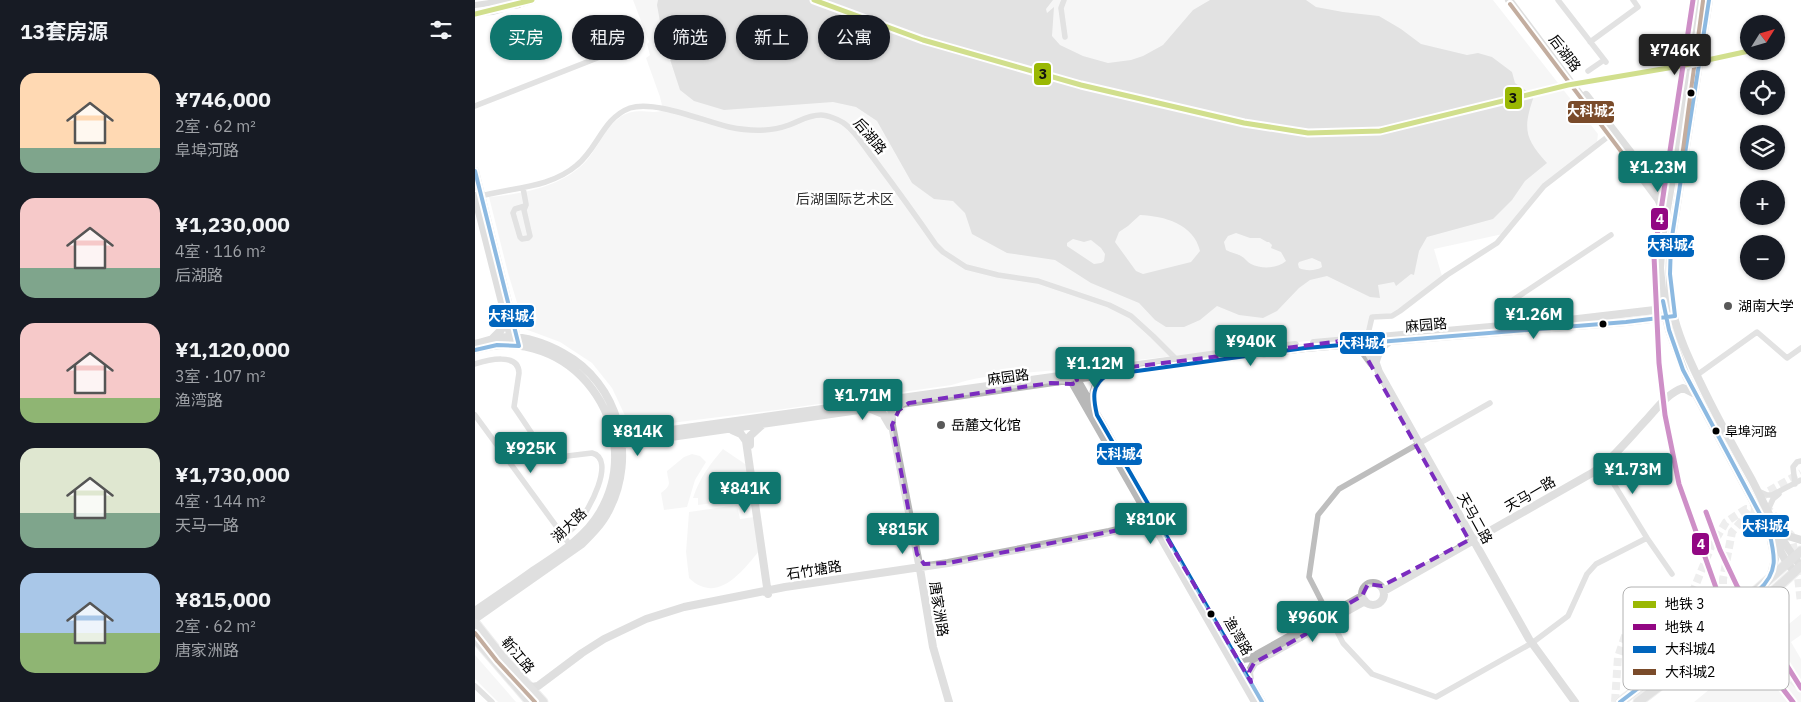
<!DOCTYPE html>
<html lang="zh">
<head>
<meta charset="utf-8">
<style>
  body { margin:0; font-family:"IBM Plex Sans","Noto Sans SC",sans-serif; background:#20242c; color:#f1f3f6; height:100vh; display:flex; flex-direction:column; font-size:19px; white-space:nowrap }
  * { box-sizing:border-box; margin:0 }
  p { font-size:16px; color:#9ea1a6 }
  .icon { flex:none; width:28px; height:28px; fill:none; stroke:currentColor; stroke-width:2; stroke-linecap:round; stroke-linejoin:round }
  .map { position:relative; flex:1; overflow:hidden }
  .drawer { display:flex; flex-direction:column; background:#171b24; width:475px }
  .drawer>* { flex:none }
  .hud { position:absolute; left:15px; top:15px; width:475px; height:45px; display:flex; gap:10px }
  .needle { width:32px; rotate:53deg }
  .controls { position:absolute; left:1265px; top:15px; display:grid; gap:10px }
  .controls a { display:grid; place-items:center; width:45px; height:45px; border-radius:50%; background:#171b24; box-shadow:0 1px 4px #0004; font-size:25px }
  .price { position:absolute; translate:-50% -42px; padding:0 11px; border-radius:5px; background:#0f766e; color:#fff; font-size:16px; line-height:32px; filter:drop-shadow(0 1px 2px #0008) }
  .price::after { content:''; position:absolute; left:50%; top:30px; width:15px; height:11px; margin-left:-8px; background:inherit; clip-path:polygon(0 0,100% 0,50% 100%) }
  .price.on { background:#222; color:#fff }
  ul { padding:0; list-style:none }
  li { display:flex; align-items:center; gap:15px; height:125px; padding:0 20px }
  li span { display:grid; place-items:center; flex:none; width:140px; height:100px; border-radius:15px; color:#555 }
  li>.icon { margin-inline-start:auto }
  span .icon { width:60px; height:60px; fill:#fffc; stroke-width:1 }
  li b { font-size:21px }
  h2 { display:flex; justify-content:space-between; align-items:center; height:60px; padding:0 20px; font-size:21px }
  .pill { padding:0 18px; border-radius:22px; background:#171b24; box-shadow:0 1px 4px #0004; font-size:18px; line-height:45px }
  .pill.on { background:#0f766e; color:#fff }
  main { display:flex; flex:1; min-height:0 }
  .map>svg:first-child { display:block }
  .green { fill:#ececec }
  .water { fill:#bfbfbf; fill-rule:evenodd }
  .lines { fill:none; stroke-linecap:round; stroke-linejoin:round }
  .secondary-tunnel { stroke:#d9d9d9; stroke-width:8; stroke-dasharray:8 4; stroke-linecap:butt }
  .primary-casing { stroke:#dbdbdb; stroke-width:11 }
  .street { stroke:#bebebe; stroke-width:5.5 }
  .secondary { stroke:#b8b8b8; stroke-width:8 }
  .primary { stroke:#bebebe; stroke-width:9 }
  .bus-1-casing { stroke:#fff; stroke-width:8 }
  .bus-2-casing { stroke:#fff; stroke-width:8 }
  .bus-1 { stroke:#0065bd; stroke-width:4 }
  .bus-2 { stroke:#7a4b2a; stroke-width:4 }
  .metro-1-casing { stroke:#fff; stroke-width:9 }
  .metro-2-casing { stroke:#fff; stroke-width:9 }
  .metro-1 { stroke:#9ab803; stroke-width:5 }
  .metro-2 { stroke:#920783; stroke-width:5 }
  .marked { fill:none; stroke:#7b2cbf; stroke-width:4; stroke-dasharray:10 6; stroke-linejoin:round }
  .bus-dot { fill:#000; stroke:#fff; stroke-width:2 }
  .poi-dot { fill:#595959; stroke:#fff; stroke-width:2 }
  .labels { text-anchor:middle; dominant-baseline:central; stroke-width:5; stroke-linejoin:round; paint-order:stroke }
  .bus-label { font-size:13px; fill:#000; stroke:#fff; text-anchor:start }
  .street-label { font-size:14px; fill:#000; stroke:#fff }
  .park-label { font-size:14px; fill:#333; stroke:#fff }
  .poi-label { font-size:14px; fill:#000; stroke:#fff; text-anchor:start }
  .key { fill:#fff; stroke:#b2b2b2; stroke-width:1 }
  .key-label { font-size:14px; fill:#000 }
  .line-badge { stroke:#fff; stroke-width:2 }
  .badge-label { font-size:14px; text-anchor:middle; font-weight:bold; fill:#fff }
  .pale-badge-label { font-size:14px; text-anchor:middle; font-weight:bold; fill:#111 }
</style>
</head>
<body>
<main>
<section class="drawer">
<h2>13套房源<svg class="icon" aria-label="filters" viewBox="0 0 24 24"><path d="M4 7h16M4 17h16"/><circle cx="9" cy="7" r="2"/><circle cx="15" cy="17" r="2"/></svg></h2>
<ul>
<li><span style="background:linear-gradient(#ffd9b3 75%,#7fa58c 0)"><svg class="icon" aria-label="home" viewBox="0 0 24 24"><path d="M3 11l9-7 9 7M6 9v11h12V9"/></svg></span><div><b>¥746,000</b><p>2室 · 62 m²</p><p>阜埠河路</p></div></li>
<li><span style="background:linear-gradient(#f6c9c9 70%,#7fa58c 0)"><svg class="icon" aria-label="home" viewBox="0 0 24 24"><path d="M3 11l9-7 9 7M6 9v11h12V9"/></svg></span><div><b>¥1,230,000</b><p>4室 · 116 m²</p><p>后湖路</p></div></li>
<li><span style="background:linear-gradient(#f6c9c9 75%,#8fb573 0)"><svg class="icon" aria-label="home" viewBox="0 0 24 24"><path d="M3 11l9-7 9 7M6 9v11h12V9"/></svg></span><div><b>¥1,120,000</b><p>3室 · 107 m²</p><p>渔湾路</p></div></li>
<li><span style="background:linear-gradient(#dfe7d0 65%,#7fa58c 0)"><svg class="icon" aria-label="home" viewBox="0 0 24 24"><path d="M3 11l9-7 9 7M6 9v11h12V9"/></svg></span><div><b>¥1,730,000</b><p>4室 · 144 m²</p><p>天马一路</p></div></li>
<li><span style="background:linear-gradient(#a9c7e8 60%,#8fb573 0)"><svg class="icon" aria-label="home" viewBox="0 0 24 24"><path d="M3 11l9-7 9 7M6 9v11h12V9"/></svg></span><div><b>¥815,000</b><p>2室 · 62 m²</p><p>唐家洲路</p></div></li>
</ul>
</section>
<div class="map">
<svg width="1326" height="702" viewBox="0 0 1326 702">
  <rect width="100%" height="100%" fill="#fff"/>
  <path class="green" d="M158 0H1018L1123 134 1122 142 1065 187 1028 234 959 249 967 276 917 314H896L889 335C789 346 690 356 590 369 552 374 514 372 477 385L302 410 172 426 163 425 153 422 137 388 117 363 85 342 50 329 33 273 14 197C47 194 88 187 112 160 123 147 130 128 144 118 161 105 177 116 188 110L185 97 171 58 175 55 172 44 174 42Z
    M248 449 273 466 276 490 262 493V500L223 505V498H218C224 479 235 464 248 449Z
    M217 454 225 456 231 462 220 480 212 507 189 510 186 493C198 484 193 483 192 471L209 457Z
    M262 505 265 519 279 517 284 551C267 572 242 605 214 578L211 552 214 512Z
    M1326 614V635L1316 642 1326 659V702H1219Z
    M0 655 41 702H23L0 679Z"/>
  <path class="water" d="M183 0H578L571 9 572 13 579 7 577 36 585 45 608 56 633 63 656 60 668 56 688 45 718 10 735 0H831L841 7 868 12 904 16 926 29 946 44 992 55 1003 53 1017 57 1037 72 1040 83 1059 96C1048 128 1049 138 1072 163L1050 181 1037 200 1018 219 952 237 944 251 939 275 936 274 921 286 919 282 903 285 905 298 895 297 852 276 835 280 824 288 802 311 788 318 764 315 742 306 725 320 709 327H691L680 320 664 303 616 283 580 260 532 253 497 234 490 213 478 201 459 199 437 183 402 121 381 107 358 102 249 110 219 101 205 90 188 38 182 5ZM665 215C689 216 719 224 725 251L716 262 668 274 661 271 640 242 644 232 653 226ZM761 233 775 238H785L792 242H794L797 245 796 248 806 252 811 261C802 269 786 269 776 264 772 262 770 258 766 256 761 253 756 253 751 250L749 242 753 236ZM598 239 609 242 616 240 626 248 630 254 629 261 626 263 619 264 592 246V243ZM837 258 846 262 847 267C841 271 830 271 824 268L823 264 824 262Z"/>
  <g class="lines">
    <path class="secondary-tunnel" d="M1264 628 1248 597V579L1257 532 1292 492 1326 473
      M1199 638 1236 547 1251 522 1271 509 1295 511 1316 535 1321 560 1326 603
      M1140 702 1143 657 1152 630 1173 609 1206 602 1235 608 1265 630 1326 688"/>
    <g class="primary-casing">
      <path id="primary" d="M0 623 27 657 68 702
        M0 638 55 702
        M1145 702 1218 646 1326 551
        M1163 702C1220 660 1274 614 1326 566"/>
    </g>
    <path class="street" d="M589 0 586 8 590 37
      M1083 0 1131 62
      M1115 42 1163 7 1158 0
      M1113 71 1129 60
      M0 106 163 42
      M48 188 51 204 50 206 40 209 38 213 45 237 47 239 53 238 55 236 49 210 51 205
      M2 197C36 187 74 189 102 165 123 148 128 118 155 108 180 100 228 121 254 127 273 131 295 132 314 125 325 121 333 115 346 115 352 115 365 120 370 124 382 133 390 148 399 159 420 187 441 216 461 245L468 252 491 267 523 275 563 281 634 305 656 316 678 336 703 361
      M1040 324 1032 304 1136 235
      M892 338 897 317 917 316 925 311 972 275 1022 243 1069 186 1135 135
      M0 364C12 360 44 352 44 373L39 407 62 441 75 455 84 457 117 453C142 459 113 512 103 523 99 528 93 532 88 537
      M1222 375 1282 332 1312 358 1326 348
      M1015 403 864 489 843 515 834 577 868 643 897 674 961 697 1057 643 1093 616 1112 574 1121 564 1172 538 1197 574
      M0 415 95 545
      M1126 463 1172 538
      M1320 484 1318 467 1322 462 1326 461
      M1283 491 1292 495H1297L1326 480
      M1293 510 1298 499 1304 494
      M0 686 17 702"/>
    <path class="secondary" d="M1034 0 1183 199 1190 215
      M1222 0 1201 156 1187 238 1185 268 1189 309 1194 330 1211 376 1294 531 1312 563 1320 572
      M1234 0 1196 243C1194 264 1194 287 1197 308 1202 334 1214 359 1225 382 1241 416 1259 448 1277 480 1292 509 1305 541 1326 566
      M0 6 43 0
      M0 12 18 11 57 0
      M1111 95 1160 158 1171 167 1181 170 1193 166 1200 157
      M1166 166 1193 203
      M0 171 43 342
      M1175 179 1187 182 1198 175
      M0 196 37 342
      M17 339 26 330 30 317
      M896 340 898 355 904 372 1054 639 1100 702
      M839 343 1094 320 1197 308
      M0 344C11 341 22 337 34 337 52 337 72 344 88 353 144 383 163 456 133 512 127 524 117 534 107 544L0 619
      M877 345 885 348 896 363
      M0 350C96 321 174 428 125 512 110 538 83 554 59 570 40 584 20 597 0 611
      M901 361 905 349 915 341
      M600 376 711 572 787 702
      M594 377 780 702
      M416 403 417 425 445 569 458 647 474 702
      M619 405C616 393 619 384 629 376
      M396 409 408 414 415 426
      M144 420 150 428 165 434
      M257 430 266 434 271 441 293 594
      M139 438 764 351 820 345
      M140 445 705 364 830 348 1151 322 1200 316
      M275 445V436L287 425
      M658 529H672L682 534
      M1306 530 1313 536 1326 540
      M1295 578 1300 559 1296 541
      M887 594a11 11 0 1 1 22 0a11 11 0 1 1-22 0Z
      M909 591 1117 473C1139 458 1155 437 1173 418 1183 407 1193 393 1208 388L1220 394
      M761 656 767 659 776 658 887 596
      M775 680 774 672 779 663 890 601
      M1166 683 1178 669 1199 638
      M51 684 57 687 63 686 107 653 129 639 171 619 209 607 310 587 473 563 634 532 656 527 678 514"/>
    <use href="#primary" class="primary"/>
    <g class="bus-1-casing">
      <path id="bus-1" d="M0 171 44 346 22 345 0 350
        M787 702 622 415C618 398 616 384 633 375L830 348 1151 322 1200 316 1195 274 1196 243 1234 0
        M1145 702 1208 654 1283 591C1304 572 1300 556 1294 531L1208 370 1194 330 1188 301"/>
    </g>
    <g class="bus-2-casing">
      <path id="bus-2" d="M1035 4 1148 154C1153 159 1157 166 1163 169 1181 181 1197 175 1207 157L1228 1
        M1 12 44 6
        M0 633 22 661 60 702"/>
    </g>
    <use href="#bus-1" class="bus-1"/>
    <use href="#bus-2" class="bus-2"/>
    <g class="metro-1-casing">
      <path id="metro-1" d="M339 0 448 40 606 85 769 123 833 133 905 131 1093 85 1205 66 1274 51
        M0 14 57 0"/>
    </g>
    <g class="metro-2-casing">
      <path id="metro-2" d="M1218 0 1179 256 1184 363 1190 415 1204 484 1245 599 1280 653 1318 702
        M1231 512 1245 550 1262 586 1326 688"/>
    </g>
    <use href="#metro-1" class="metro-1"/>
    <use href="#metro-2" class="metro-2"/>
  </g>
  <path d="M0 0H1326V702H0ZM892 338V343L884 344 994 540 907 586 893 584 887 596 854 615 856 620 779 663 774 672 776 682 678 514 673 517 671 514 656 527 634 532 473 563 449 564 442 554 417 425 424 410 434 403 576 383 598 384 596 381 602 380 599 374Z" fill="#fff" fill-opacity=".55" fill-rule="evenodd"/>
  <path class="marked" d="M892 338V343L884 344 994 540 907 586 893 584 887 596 854 615 856 620 779 663 774 672 776 682 678 514 673 517 671 514 656 527 634 532 473 563 449 564 442 554 417 425 424 410 434 403 576 383 598 384 596 381 602 380 599 374Z"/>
  <g class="bus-dot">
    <circle cx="1216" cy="93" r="4.5"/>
    <circle cx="1128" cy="324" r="4.5"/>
    <circle cx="1241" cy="431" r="4.5"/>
    <circle cx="736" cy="614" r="4.5"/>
  </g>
  <g class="poi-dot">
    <circle cx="1253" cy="306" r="5"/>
    <circle cx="466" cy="425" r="5"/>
  </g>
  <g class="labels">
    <g class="bus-label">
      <text x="1250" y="431">阜埠河路</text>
    </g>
    <g class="street-label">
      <text transform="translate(1090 53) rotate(53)">后湖路</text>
      <text transform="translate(395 136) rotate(50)">后湖路</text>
      <text transform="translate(951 325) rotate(-5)">麻园路</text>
      <text transform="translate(533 377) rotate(-8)">麻园路</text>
      <text transform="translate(1055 494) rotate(-30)">天马一路</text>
      <text transform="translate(1000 518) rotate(61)">天马二路</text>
      <text transform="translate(94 525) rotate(-44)">湖大路</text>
      <text transform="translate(339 570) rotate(-9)">石竹塘路</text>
      <text transform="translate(464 609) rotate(81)">唐家洲路</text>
      <text transform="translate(763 636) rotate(60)">渔湾路</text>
      <text transform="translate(43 655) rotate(50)">靳江路</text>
    </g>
    <g class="park-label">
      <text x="370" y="199">后湖国际艺术区</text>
    </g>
    <g class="poi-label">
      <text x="1263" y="306">湖南大学</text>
      <text x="476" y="425">岳麓文化馆</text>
    </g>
  </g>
  <rect x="1148" y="587" width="166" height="103" rx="8" class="key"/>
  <rect x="1158" y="601" width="23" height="7" fill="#9ab803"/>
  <rect x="1158" y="624" width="23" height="6" fill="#920783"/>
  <rect x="1158" y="646" width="23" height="7" fill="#0065bd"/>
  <rect x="1158" y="669" width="23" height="6" fill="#7a4b2a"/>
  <g class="key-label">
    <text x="1190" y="609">地铁 3</text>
    <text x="1190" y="632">地铁 4</text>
    <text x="1190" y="654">大科城4</text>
    <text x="1190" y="677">大科城2</text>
  </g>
  <g class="line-badge">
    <rect x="558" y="62" width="19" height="24" rx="5" fill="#9ab803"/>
    <rect x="1029" y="86" width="19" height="24" rx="5" fill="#9ab803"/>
    <rect x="1092" y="100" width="48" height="24" rx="5" fill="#7a4b2a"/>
    <rect x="1175" y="207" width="19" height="24" rx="5" fill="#920783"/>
    <rect x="1172" y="234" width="48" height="24" rx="5" fill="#0065bd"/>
    <rect x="13" y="304" width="47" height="24" rx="5" fill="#0065bd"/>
    <rect x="864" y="331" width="47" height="24" rx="5" fill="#0065bd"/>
    <rect x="621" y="442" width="47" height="24" rx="5" fill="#0065bd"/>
    <rect x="1267" y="514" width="48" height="24" rx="5" fill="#0065bd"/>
    <rect x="1216" y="532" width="19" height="24" rx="5" fill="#920783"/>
  </g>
  <g class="badge-label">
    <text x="1116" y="116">大科城2</text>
    <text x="1185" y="224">4</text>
    <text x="1196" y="250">大科城4</text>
    <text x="37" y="321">大科城4</text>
    <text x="887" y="348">大科城4</text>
    <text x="644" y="459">大科城4</text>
    <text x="1291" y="531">大科城4</text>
    <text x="1226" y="549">4</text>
  </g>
  <g class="pale-badge-label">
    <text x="568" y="79">3</text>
    <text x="1038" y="103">3</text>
  </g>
</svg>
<div class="controls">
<a><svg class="needle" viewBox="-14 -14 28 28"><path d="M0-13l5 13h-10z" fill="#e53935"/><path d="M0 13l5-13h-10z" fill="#9ea1a6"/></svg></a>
<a><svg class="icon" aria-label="locate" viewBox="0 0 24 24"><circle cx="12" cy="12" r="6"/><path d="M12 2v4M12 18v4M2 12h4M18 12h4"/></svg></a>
<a><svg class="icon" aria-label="layers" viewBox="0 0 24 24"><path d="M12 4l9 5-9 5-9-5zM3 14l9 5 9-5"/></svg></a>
<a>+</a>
<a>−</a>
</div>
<b class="price on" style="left:1200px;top:76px">¥746K</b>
<b class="price" style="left:1183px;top:193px">¥1.23M</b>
<b class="price" style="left:1059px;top:340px">¥1.26M</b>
<b class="price" style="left:776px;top:367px">¥940K</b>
<b class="price" style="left:620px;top:389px">¥1.12M</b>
<b class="price" style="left:388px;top:421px">¥1.71M</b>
<b class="price" style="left:163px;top:457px">¥814K</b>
<b class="price" style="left:56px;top:474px">¥925K</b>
<b class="price" style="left:1158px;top:495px">¥1.73M</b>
<b class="price" style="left:270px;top:514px">¥841K</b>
<b class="price" style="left:676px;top:545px">¥810K</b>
<b class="price" style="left:428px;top:555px">¥815K</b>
<b class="price" style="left:838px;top:643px">¥960K</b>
<div class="hud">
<a class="pill on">买房</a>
<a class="pill">租房</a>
<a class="pill">筛选</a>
<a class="pill">新上</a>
<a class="pill">公寓</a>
</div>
</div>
</main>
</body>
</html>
